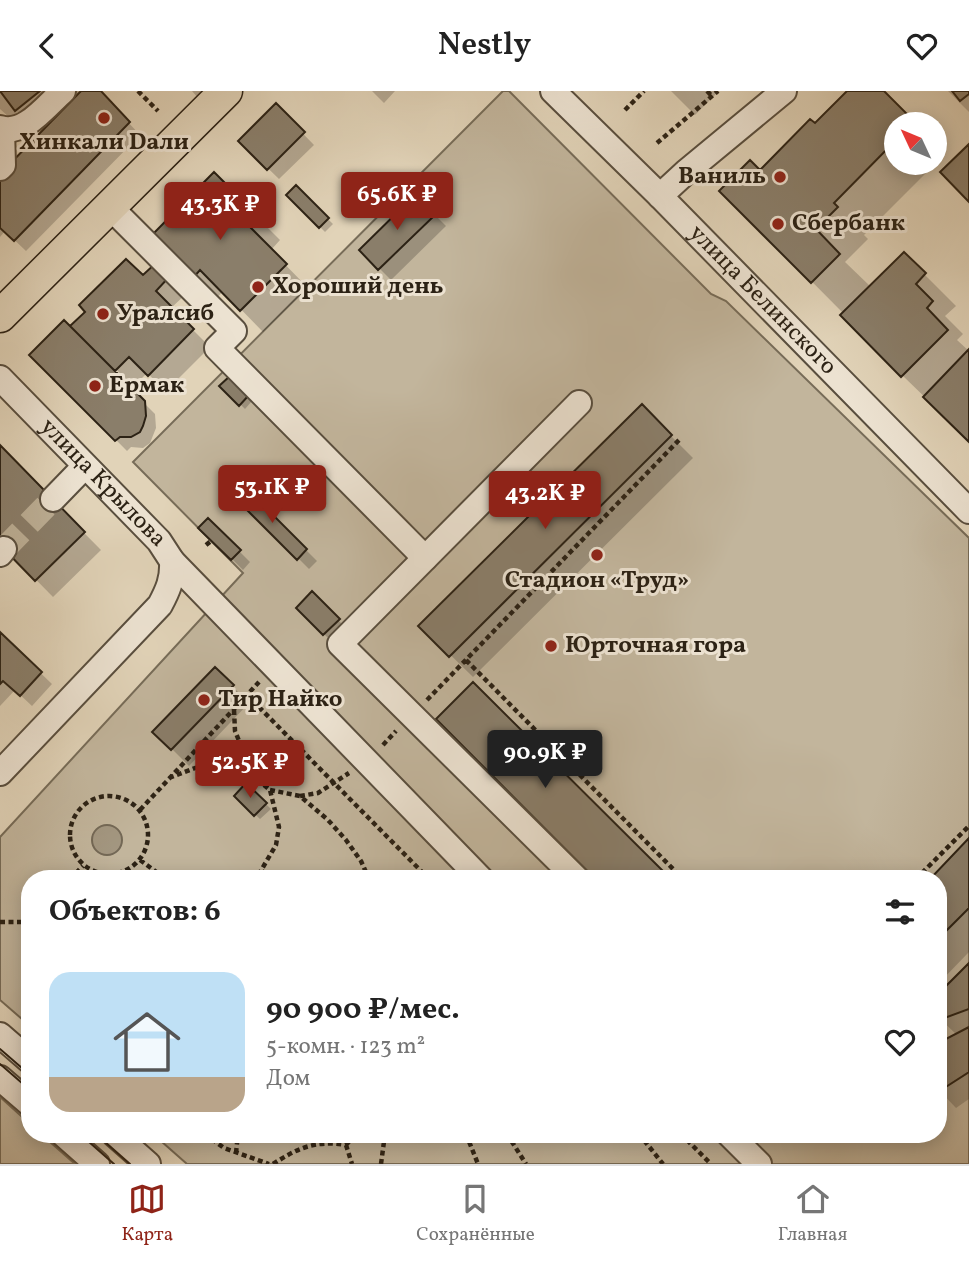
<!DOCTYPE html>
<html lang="ru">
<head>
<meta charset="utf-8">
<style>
  body { margin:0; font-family:Vollkorn,serif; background:#f2f2f2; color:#222; height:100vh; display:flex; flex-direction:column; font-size:26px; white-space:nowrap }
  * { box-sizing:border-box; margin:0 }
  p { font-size:23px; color:#767676 }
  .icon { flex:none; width:38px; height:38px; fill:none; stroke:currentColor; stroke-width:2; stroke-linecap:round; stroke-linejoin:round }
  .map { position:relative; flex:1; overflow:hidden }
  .sheet { position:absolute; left:21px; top:779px; width:926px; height:273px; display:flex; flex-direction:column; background:#fff; border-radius:28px; box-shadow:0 4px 18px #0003 }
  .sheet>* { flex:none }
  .needle { width:46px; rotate:314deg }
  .fabs { position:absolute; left:884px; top:21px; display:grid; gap:14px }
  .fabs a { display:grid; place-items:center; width:63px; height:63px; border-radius:50%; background:#fff; box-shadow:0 4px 18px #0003; font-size:35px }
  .price { position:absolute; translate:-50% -60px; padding:0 16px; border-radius:7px; background:#8f2418; color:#fff; font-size:23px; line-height:46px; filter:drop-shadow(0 2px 4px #0008) }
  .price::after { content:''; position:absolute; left:50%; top:42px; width:21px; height:16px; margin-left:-10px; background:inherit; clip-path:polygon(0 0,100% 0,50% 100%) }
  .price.active { background:#222; color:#fff }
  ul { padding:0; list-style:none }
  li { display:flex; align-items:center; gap:21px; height:175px; padding:0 28px }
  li+li { border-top:2px solid #e0e0e0 }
  li span { display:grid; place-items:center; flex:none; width:196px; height:140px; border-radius:21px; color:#555 }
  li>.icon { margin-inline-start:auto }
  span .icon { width:84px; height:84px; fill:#fffc; stroke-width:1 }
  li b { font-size:30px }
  h2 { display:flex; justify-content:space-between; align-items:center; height:84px; padding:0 28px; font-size:30px }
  header { display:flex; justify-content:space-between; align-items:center; height:91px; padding:0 28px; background:#fff; font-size:32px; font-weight:600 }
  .tab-bar { display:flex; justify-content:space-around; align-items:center; height:98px; border-top:2px solid #e0e0e0; background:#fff; font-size:19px; color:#767676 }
  .tab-bar a { display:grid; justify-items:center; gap:4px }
  .tab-bar .active { color:#8f2418 }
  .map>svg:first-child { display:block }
  .green { fill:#c2b59c; stroke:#776c58; stroke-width:2 }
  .water { fill:#a39781; stroke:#736856; stroke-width:2 }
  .shadow { fill:#0003 }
  .building { fill:#8a7e6a; stroke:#2c2215; stroke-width:2 }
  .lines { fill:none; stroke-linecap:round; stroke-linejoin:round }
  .minor-tunnel { stroke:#bdb097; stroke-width:24; stroke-dasharray:24 12; stroke-linecap:butt }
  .minor-casing { stroke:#594e3e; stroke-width:28 }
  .major-casing { stroke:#2c2215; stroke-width:35 }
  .path { stroke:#2c2215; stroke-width:4.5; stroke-dasharray:5 3.5; stroke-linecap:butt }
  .minor { stroke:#ece2d1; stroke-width:24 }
  .major { stroke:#e1d3b8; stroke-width:32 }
  .tram { stroke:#2c2215; stroke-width:2 }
  .poi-dot { fill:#8f2418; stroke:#ece2d1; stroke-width:2.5 }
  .labels { text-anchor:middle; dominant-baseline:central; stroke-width:6; stroke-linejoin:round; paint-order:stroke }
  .poi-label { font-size:24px; font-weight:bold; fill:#2c2215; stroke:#ece2d1; text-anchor:start }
  .street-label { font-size:24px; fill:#2c2215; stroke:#ece2d1 }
</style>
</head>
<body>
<header><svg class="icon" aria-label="back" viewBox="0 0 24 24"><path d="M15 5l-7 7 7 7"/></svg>Nestly<svg class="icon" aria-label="heart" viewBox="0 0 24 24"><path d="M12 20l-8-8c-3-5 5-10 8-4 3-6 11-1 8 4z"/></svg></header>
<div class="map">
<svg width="969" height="1073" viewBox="0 0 969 1073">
  <rect width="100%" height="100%" fill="#e1d3b8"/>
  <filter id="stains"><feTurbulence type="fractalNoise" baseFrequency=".00286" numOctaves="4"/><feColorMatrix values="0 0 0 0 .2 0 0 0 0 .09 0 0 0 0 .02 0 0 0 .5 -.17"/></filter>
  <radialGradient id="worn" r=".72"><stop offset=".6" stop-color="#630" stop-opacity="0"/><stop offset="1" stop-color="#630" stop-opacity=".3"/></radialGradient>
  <path class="green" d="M503 0H509L711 203 726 210 969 447V1073H187L153 1043H938V788H30V935L0 909V746L243 482 133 371Z
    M0 1006 30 1033V1043H41L75 1073H0Z"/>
  <path class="water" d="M92 749a15 15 0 1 1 30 0a15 15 0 1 1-30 0Z"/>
  <path class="shadow" d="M0 0H99L140 44 26 160 5 140 0 146V86L52 33 50 31 38 40 18 21 10 27 0 18Z
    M192 0H222L198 7Z
    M372 0H395L384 12Z
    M671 0H719L695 24Z
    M849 0H881L915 33H896V72H934V53L945 63 864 144 868 148 845 171 871 196 904 163 956 215 945 225 963 243 957 249 969 260V349L902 284 844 223 722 100 760 81 815 35Z
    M948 0H969V21Z
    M276 15 314 54 279 88 240 50Z
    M214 83 280 149 271 159 308 197 263 241 223 200 216 208 153 145Z
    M296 97 333 133 325 141 288 104Z
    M416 105 446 135 391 189 361 159Z
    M157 173 186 203 171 217 210 256 166 300 147 282 133 296 116 278 113 281 155 323 156 337 150 352 143 357 131 356 127 360 32 264 71 238 88 221 143 187Z
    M230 287 252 310 245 318 222 295Z
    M642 316 693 367 473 586 421 535Z
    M0 357 101 459 53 506 0 452Z
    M248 401 317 470 309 478 240 409Z
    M208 429 250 471 243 479 201 437Z
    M312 503 349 540 335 554 298 517Z
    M0 543 52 593 32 615 15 599 0 615Z
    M215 578 249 612 189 675 155 641Z
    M246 694 271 718 260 728 236 705Z
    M969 750V861L938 893V788Z
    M969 875V1008L956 1017 938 998V954L957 944 938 926V905Z"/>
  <path class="building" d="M0 0H40L15 20Z
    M81 0H101L130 31 14 150 0 137V83Z
    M847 0H884L915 31 912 33H896V49L834 112 838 116 816 138 840 163 811 192 719 100 750 69 760 79 810 28 815 32Z
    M952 0H969V3L960 10Z
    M276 12 305 41 267 79 238 50Z
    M969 53V111L940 81Z
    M214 81 259 126 250 136 287 173 240 220 200 179 193 187 151 145Z
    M296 94 329 127 319 137 286 104Z
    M416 103 436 123 378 179 359 159Z
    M904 161 926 182 916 193 933 210 927 217 948 239 901 286 840 224Z
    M126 168 143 184 157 171 170 185 156 200 194 238 148 285 129 266 115 280 70 235 85 221 79 214Z
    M64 229 145 310 146 325 143 335 140 341 131 346H120L115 350 29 264Z
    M969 258V351L923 306Z
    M230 285 249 304 239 315 219 295Z
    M642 313 672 344 449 566 418 535Z
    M0 354 85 441 35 490 0 454Z
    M248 399 307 458 297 469 237 409Z
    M208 427 241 459 231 469 198 437Z
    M312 500 340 528 323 544 296 517Z
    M0 541 42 581 20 605 3 590 0 593Z
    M215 576 234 594 171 659 152 641Z
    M473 591 671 788H595L436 628Z
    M246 692 267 712 254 725 234 705Z
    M969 747V817L938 848V788H930Z
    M969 872V918L939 929 938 903Z
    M969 936V981L938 1001V952Z"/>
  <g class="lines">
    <path class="minor-tunnel" d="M4 458 53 408"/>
    <g class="minor-casing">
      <g id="minor">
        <path id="s1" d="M553 0 660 105 969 420"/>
        <path d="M0 37C24 45 46 15 63 0"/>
        <path d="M0 77 3 74 2 38"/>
        <path d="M660 105 686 81 784 0"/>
        <path d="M110 116 234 240 217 257 425 467"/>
        <path id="s2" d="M0 287 159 450 172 470 481 788"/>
        <path d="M53 408 85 375"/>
        <path d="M0 463 4 458"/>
        <path d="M0 682 160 514C168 499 173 488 172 470"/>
        <path d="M577 788 340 553 579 312"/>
        <path d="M0 944 30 970"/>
        <path d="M0 987 30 1013"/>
        <path d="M63 1043 97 1073"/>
        <path d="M114 1043 148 1073"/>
        <path d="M729 1043 759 1073"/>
      </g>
    </g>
    <g class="major-casing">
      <path id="major" d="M0 225 226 0"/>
    </g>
    <path class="path" d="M138 0 158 20
      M707 0 712 5
      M625 19 644 0
      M657 52 718 0
      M206 454 211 450
      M466 569 683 788
      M247 604 429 788
      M427 609 680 348
      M234 619 235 640 253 684
      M383 654 396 640
      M169 687 195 677 227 675 253 685 270 699 279 736 276 754 256 788
      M270 699 300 705 328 729 346 749 361 770 369 788
      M70 744a39 39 0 1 1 78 0a39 39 0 1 1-78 0Z
      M300 705 318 702 349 682
      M140 719 259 591
      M140 769 166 788
      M262 780 273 788
      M70 788 83 775
      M916 788 969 735
      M0 831H28L30 829
      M205 1043 224 1057 269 1073
      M466 1043 478 1073
      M507 1043 526 1073
      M639 1043 663 1073
      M681 1043 711 1073
      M346 1054 352 1073
      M346 1054 356 1043
      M236 1062 238 1043
      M273 1073C298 1057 315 1049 346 1054
      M381 1073 385 1043"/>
    <use href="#minor" class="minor"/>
    <use href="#major" class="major"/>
    <path class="tram" d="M0 958 30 984
      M0 973 30 999
      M80 1043 114 1073
      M96 1043 130 1073"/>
  </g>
  <g class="poi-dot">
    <circle cx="104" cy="27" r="7"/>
    <circle cx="780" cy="86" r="7"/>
    <circle cx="778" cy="133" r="7"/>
    <circle cx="258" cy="196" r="7"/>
    <circle cx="103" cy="223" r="7"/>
    <circle cx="95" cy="295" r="7"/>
    <circle cx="597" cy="464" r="7"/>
    <circle cx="551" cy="555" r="7"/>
    <circle cx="204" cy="609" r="7"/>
  </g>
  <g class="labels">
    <g class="poi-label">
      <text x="104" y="52" text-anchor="middle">Хинкали Dали</text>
      <text x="766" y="86" text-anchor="end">Ваниль</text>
      <text x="792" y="133">Сбербанк</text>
      <text x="272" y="196">Хороший день</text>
      <text x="117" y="223">Уралсиб</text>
      <text x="109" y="295">Ермак</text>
      <text x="597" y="490" text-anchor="middle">Стадион «Труд»</text>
      <text x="565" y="555">Юрточная гора</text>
      <text x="218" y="609">Тир Найко</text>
    </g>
    <g class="street-label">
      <text stroke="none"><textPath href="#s1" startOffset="296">улица Белинского</textPath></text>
      <text stroke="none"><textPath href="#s2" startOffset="147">улица Крылова</textPath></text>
    </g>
  </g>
  <rect width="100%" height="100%" filter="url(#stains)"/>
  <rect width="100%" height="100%" fill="url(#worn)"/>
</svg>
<div class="fabs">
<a><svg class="needle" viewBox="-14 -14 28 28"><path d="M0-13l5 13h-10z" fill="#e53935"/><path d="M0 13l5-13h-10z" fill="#767676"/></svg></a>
</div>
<b class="price" style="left:397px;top:141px">65.6K ₽</b>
<b class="price" style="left:220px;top:151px">43.3K ₽</b>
<b class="price" style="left:272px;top:434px">53.1K ₽</b>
<b class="price" style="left:545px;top:440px">43.2K ₽</b>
<b class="price active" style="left:545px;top:699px">90.9K ₽</b>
<b class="price" style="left:250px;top:709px">52.5K ₽</b>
<section class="sheet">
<h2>Объектов: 6<svg class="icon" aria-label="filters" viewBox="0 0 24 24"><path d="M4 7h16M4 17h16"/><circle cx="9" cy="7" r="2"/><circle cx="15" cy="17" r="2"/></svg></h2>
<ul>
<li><span style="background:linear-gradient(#bfe0f5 75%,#b9a48a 0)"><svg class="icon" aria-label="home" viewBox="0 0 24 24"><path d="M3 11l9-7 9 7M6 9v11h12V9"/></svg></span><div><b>90 900 ₽/мес.</b><p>5-комн. · 123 m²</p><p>Дом</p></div><svg class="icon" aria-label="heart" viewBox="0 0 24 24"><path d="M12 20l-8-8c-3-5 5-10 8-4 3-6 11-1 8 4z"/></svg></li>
</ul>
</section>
</div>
<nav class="tab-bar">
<a class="active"><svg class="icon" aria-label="map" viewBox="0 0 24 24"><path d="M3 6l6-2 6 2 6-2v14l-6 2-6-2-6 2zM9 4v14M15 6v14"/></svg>Карта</a>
<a><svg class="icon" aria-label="saved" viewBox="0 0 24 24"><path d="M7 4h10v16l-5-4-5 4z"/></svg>Сохранённые</a>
<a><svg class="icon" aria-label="home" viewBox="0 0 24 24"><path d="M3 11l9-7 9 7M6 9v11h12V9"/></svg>Главная</a>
</nav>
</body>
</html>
